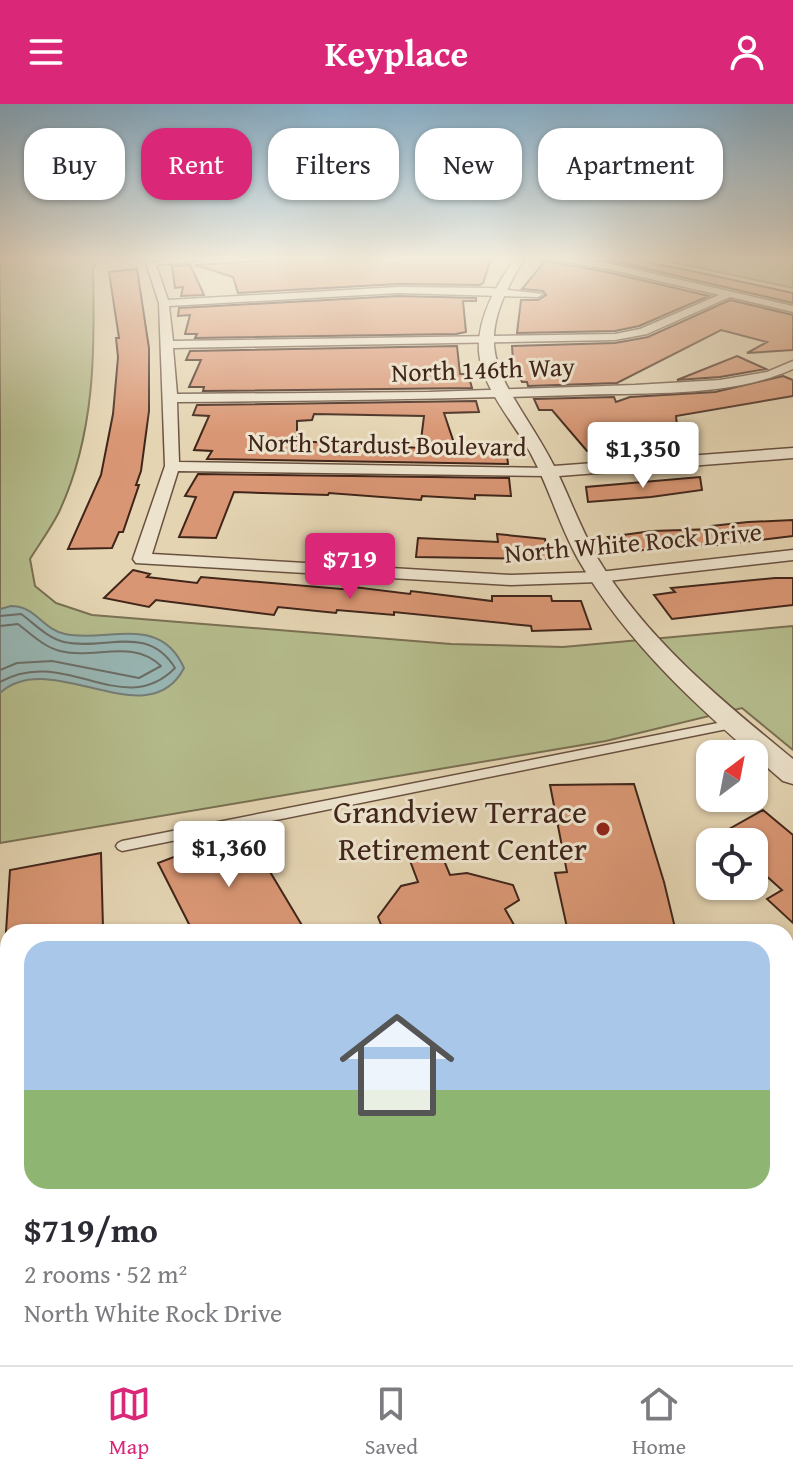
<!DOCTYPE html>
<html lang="en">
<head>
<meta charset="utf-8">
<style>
  body { margin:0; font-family:"Gentium Book Plus",serif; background:#f7f7f7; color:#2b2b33; height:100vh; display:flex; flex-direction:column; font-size:30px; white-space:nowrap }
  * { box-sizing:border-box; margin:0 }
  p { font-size:26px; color:#7c7c81 }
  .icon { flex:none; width:44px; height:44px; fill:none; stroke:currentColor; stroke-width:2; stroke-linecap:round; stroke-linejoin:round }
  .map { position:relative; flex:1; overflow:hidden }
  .sheet { position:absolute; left:0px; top:820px; width:794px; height:442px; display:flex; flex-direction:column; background:#fff; border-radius:24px 24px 0 0; box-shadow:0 2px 6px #0004 }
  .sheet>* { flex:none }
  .banner { position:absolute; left:24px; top:24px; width:746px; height:72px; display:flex; gap:16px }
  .needle { width:52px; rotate:32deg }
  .controls { position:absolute; left:696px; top:636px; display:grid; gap:16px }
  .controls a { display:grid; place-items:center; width:72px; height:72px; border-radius:16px; background:#fff; box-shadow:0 2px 6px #0004; font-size:40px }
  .price { position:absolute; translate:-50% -68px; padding:0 18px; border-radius:8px; background:#fff; color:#222; font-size:26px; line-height:52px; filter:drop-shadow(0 2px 4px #0008) }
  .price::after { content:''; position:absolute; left:50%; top:48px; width:24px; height:18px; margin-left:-12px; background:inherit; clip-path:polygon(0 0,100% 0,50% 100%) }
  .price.on { background:#db2777; color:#fff }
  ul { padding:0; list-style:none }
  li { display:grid; align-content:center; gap:16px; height:424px; padding:0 24px }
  li span { display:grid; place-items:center; height:248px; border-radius:24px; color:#555 }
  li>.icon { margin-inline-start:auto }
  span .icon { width:144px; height:144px; fill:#fffc; stroke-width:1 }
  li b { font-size:34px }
  .pill { padding:0 28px; border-radius:24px; background:#fff; box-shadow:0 2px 6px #0004; font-size:28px; line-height:72px }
  .pill.on { background:#db2777; color:#fff }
  header { display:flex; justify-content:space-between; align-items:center; height:104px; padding:0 24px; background:#db2777; color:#fff; font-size:36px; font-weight:600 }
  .tabs { display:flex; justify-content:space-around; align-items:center; height:112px; border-top:2px solid #e1e1e2; background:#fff; font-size:22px; color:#7c7c81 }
  .tabs a { display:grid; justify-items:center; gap:4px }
  .tabs .on { color:#db2777 }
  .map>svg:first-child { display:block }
  .green { fill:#b5bc8c; stroke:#7a7053; stroke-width:2 }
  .water { fill:#98b7b5; stroke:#757d77; stroke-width:2 }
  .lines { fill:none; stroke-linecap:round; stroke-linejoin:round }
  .shore { stroke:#6c6e68; stroke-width:2 }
  .building { fill:#d99674; stroke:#40251a; stroke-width:2; fill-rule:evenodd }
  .service-casing { stroke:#695140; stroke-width:3 }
  .minor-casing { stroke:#695140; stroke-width:3 }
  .tertiary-casing { stroke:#695140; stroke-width:3 }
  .service { fill:#ede3cd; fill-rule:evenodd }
  .minor { fill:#ede3cd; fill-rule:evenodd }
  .tertiary { fill:#ede3cd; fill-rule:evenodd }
  .poi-dot { fill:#8f2418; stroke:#ede3cd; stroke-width:3 }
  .labels { text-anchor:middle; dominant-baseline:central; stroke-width:6; stroke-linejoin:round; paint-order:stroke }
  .far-street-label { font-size:26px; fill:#40251a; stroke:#ede3cd }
  .poi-label { font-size:32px; fill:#40251a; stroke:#ede3cd; text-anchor:end }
</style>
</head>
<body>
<header><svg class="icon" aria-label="menu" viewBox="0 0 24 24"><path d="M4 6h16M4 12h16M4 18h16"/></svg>Keyplace<svg class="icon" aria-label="person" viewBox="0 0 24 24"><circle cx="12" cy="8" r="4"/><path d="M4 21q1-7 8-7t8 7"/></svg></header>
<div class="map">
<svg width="793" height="1261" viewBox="0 0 793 1261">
  <rect width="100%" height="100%" fill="#e4d4b2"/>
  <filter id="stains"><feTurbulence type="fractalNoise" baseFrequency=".0025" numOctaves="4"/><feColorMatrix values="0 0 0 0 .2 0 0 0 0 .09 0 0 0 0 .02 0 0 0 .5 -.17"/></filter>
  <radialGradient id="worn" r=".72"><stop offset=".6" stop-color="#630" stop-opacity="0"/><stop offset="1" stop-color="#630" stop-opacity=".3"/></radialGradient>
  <path class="green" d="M0 153H107L96 159 93 166C95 248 95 331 59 408 51 424 40 439 30 455L35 482 56 499 92 511 451 540 563 543 793 522V646L742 604 606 637 0 739Z
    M649 153H793V184Z
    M538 1254H663L666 1261H540Z"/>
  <path class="water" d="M11 502C36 502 42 525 65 530 107 539 160 509 184 564 148 634 50 542 0 589V505Z"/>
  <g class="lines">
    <path class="shore" d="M0 512 21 510C34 519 47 534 64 538 105 547 147 519 175 564 123 617 65 541 0 578
      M0 522 18 520C31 530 44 543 60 547 95 556 132 534 161 562L139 574 52 557 17 559 0 566"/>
  </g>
  <path class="building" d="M321 153H440L491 155 483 179 480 181 398 180 238 189 233 173 195 161Z
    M568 153H623L706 170 793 189V199L609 156Z
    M545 157 607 168 709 192 639 222 615 227 517 229 521 196H538L546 191 543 187 522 185Z
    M190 161 200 182 204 191 181 192 183 183 175 184 172 162Z
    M137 165 149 244V307L141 367 136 381H139L123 428H119L112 444 68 445 101 371 113 310 118 253 116 234H119L109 168Z
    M398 192 476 194V197H463L466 228 456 230 195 234 197 230H185L190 211 178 212 179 204Z
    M730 196 793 211V246L747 249 767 238 721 226 617 279 528 282 527 278H522L513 257 512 242 615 239 648 233Z
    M457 242 460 270H468L472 284 203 287 204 283H189L201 256H186L190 247Z
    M737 252 766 265 720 273 677 276Z
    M783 272 793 276V292L676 312 679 341 587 347 552 306H539L534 295 614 293 616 298 630 293 715 288Z
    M476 297 479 308 444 309 454 339 506 342 508 360 207 355 212 347 194 346 209 312 193 311 197 301ZM314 310 424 312 420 344 297 337V317L312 316Z
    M198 370 509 374 511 392 475 391V395L422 392 421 396 329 389 328 391 234 388 216 434 179 433 196 393 185 392Z
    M700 373 702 386 651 393 588 398 586 383Z
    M793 416V432L718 441 672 442 622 449 608 433 652 427 714 425 711 422 748 418Z
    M497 430 545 435 549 455 416 453 418 434 498 438Z
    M133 466 150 470 147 473 197 479 201 473 353 486 354 483 410 490 411 487 492 497V492H551L552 497H581L591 525 532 527 531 522 394 508V511L337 506 336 509 278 503 274 511 156 496 149 503 104 494Z
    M775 474H793V501L672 515 654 491 675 488 671 484Z
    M634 680 664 778 676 828H568L555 769 567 768 550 681Z
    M763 706 793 731V819L767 795 782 786 754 761V738H706Z
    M245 726 306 828H193L158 759Z
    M438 742 450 771 467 769 513 781 519 796 505 805 518 828H384L378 813 401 782 418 778 406 746Z
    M101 749 103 824 83 828H6L10 766Z"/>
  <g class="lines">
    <g class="service-casing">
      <path id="service" d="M733 616 737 617 738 620 737 623 122 747 118 745 116 742 118 739 122 737Z
        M710 1254H730L733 1261H713Z"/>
    </g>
    <g class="minor-casing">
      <path id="minor" d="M199 153H235L156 161 168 196 398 183 491 184 543 190 538 193 398 189 169 202 173 237 615 230 640 225 719 191 608 165 537 153 608 159 793 202V208L730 193 647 230 615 236 173 244 177 290 429 288 635 281 720 276 767 268 793 257V265C728 294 647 288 577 291 444 295 311 297 177 298L179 358 547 364 554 368 547 372 178 367 152 450 511 471 599 468 793 446V456L599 478 511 481 136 459 133 455 165 362 159 199 146 159Z"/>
    </g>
    <g class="tertiary-casing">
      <path id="tertiary" d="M516 153H526C460 253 509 275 554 362L793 344V354L559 372C572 400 583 429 598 455 647 536 721 596 793 655V680L783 677C708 612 629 544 578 455 559 421 549 383 531 350 514 318 482 285 479 248 477 213 497 180 516 153Z"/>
    </g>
    <use href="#service" class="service"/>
    <use href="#minor" class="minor"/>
    <use href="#tertiary" class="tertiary"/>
  </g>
  <linearGradient id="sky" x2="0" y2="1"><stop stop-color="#88b5d4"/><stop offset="0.47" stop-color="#f3ecdc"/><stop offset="1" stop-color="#f3ecdc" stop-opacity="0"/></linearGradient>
  <rect width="793" height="329" fill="url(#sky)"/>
  <circle class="poi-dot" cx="603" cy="725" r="8"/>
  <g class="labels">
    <g class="far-street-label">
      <text transform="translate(483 265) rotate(-2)">North 146th Way</text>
      <text transform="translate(387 340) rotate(1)">North Stardust Boulevard</text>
      <text transform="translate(633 438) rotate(-5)">North White Rock Drive</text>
    </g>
    <g class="poi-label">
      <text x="587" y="707">Grandview Terrace<tspan x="587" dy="37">Retirement Center</tspan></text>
    </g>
  </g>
  <rect width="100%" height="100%" filter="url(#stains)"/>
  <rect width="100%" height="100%" fill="url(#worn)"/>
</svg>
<div class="controls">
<a><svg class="needle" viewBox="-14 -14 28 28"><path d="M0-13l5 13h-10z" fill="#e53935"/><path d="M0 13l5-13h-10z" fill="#7c7c81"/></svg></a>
<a><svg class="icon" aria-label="locate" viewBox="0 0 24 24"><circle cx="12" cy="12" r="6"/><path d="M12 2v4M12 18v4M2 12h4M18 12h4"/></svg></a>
</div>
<b class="price" style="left:643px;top:386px">$1,350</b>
<b class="price on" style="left:350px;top:497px">$719</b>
<b class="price" style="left:229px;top:785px">$1,360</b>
<div class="banner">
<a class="pill">Buy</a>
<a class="pill on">Rent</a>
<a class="pill">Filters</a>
<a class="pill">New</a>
<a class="pill">Apartment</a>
</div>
<section class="sheet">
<ul>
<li><span style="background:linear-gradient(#a9c7e8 60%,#8fb573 0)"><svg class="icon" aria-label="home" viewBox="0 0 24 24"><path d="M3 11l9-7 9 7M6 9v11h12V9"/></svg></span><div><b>$719/mo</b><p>2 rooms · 52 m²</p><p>North White Rock Drive</p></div></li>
</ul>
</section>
</div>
<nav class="tabs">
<a class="on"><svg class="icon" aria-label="map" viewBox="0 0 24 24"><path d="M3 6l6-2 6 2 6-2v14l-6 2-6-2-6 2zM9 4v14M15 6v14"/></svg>Map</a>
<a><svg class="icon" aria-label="saved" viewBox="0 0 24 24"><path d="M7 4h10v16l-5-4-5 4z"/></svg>Saved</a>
<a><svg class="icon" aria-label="home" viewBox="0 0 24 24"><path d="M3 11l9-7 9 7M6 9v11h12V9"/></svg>Home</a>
</nav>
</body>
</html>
